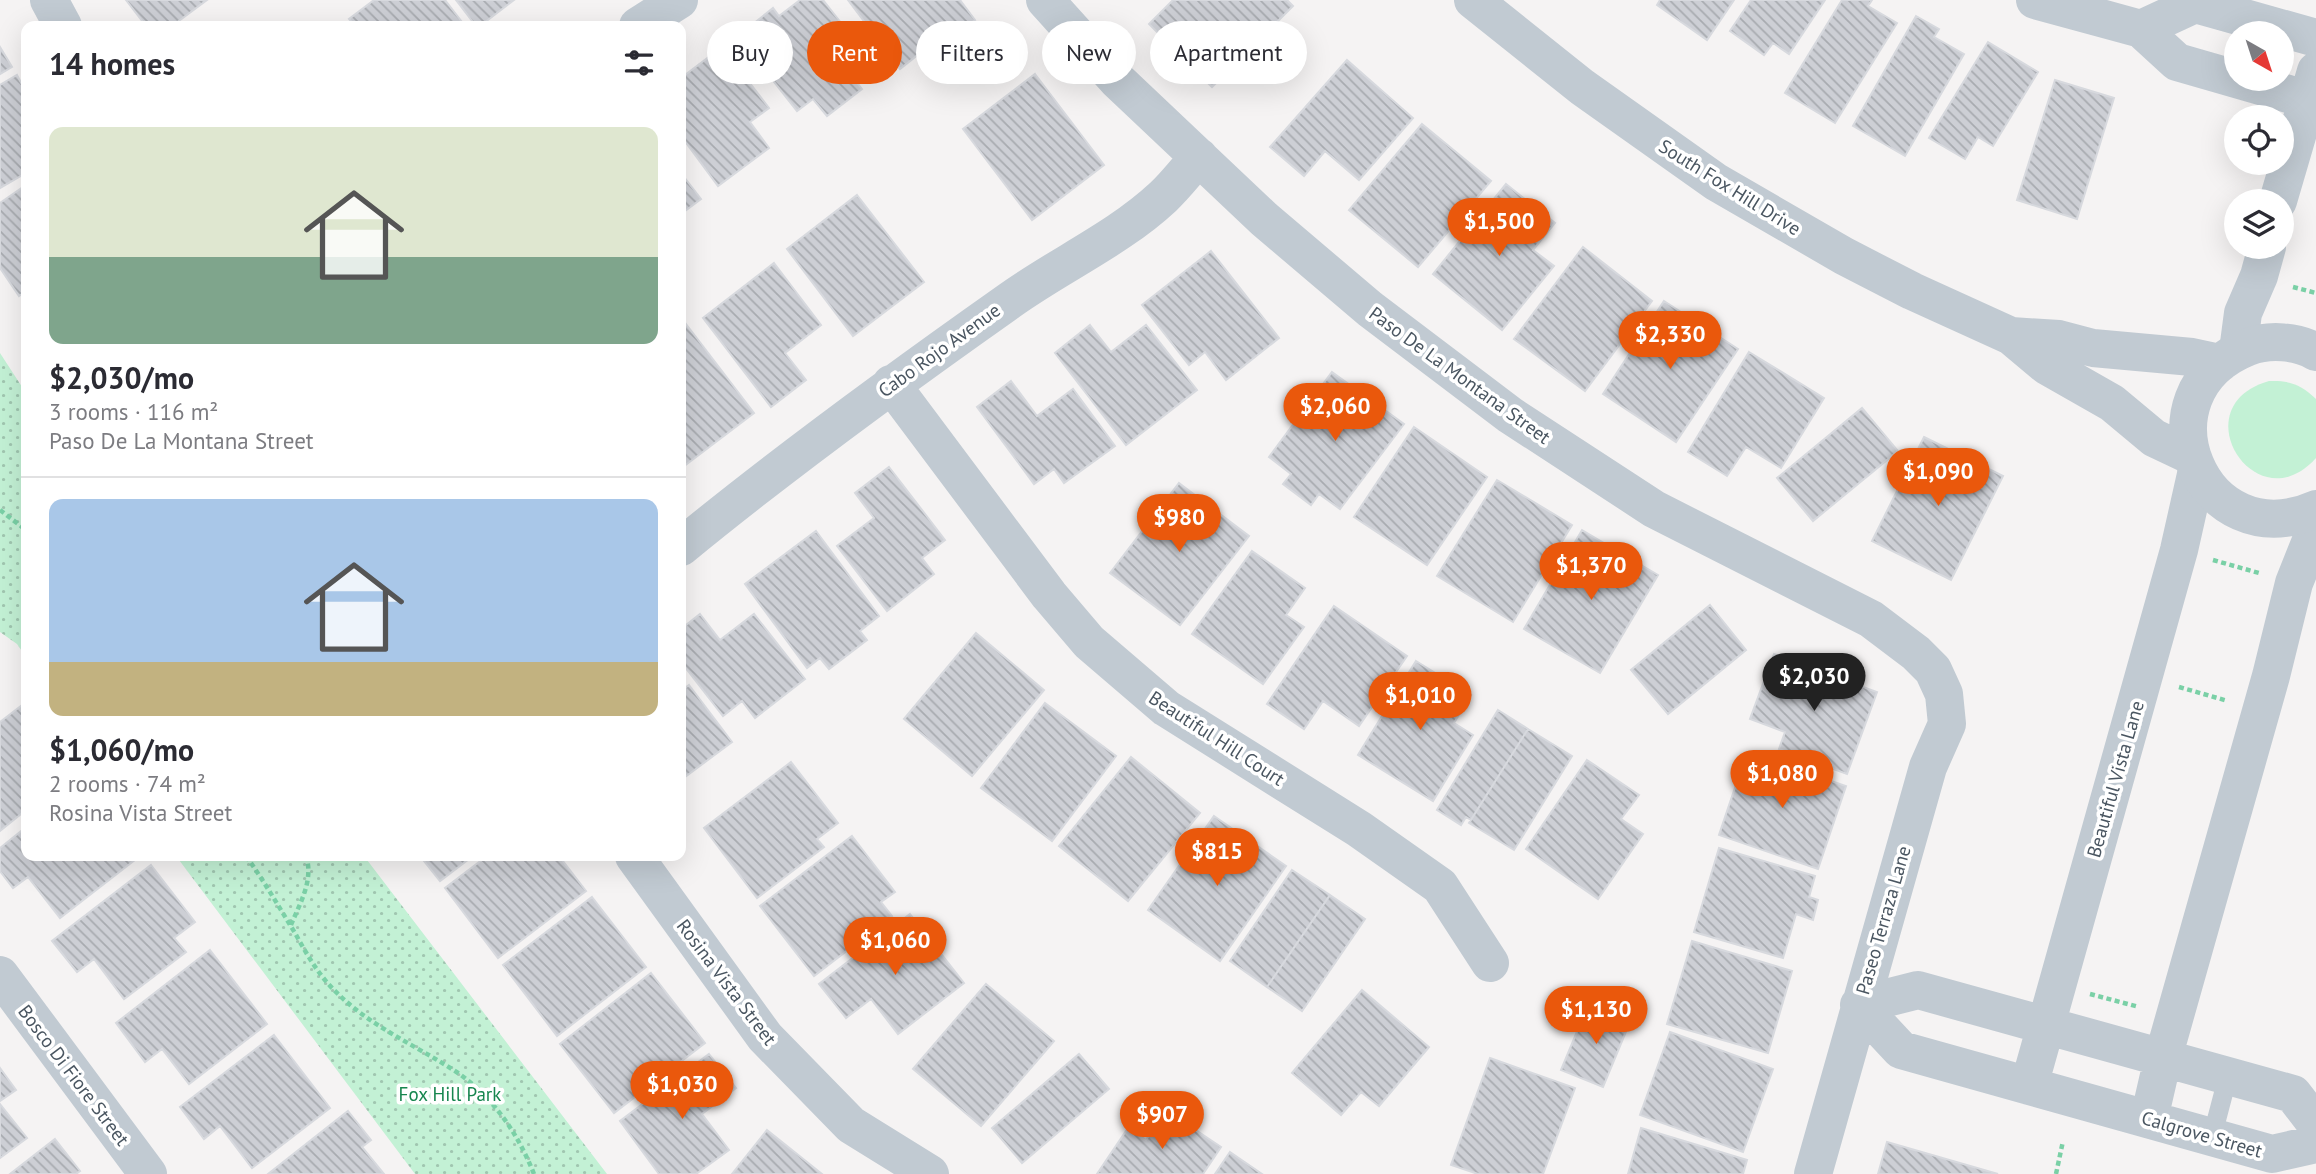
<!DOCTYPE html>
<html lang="en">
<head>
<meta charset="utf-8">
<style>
  body { margin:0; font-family:"PT Sans",sans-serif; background:#f7f7f7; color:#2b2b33; height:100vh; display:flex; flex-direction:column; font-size:26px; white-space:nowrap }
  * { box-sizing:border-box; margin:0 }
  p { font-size:23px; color:#7c7c81 }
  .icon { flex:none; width:38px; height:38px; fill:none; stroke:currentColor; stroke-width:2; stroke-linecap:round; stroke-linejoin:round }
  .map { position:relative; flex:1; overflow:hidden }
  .side { position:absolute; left:21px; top:21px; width:665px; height:840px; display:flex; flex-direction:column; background:#fff; border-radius:14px; box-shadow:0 7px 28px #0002 }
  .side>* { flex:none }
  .top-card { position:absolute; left:707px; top:21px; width:665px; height:63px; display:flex; gap:14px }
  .needle { width:46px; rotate:141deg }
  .fabs { position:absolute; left:2224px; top:21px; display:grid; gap:14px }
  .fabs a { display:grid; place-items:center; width:70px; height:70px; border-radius:50%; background:#fff; box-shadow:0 7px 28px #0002; font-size:35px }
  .price { position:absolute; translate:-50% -60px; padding:0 16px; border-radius:24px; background:#ea580c; color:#fff; font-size:23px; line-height:46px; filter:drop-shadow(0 2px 4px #0008) }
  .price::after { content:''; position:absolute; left:50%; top:42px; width:21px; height:16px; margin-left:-10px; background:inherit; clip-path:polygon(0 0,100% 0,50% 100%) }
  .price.selected { background:#222; color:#fff }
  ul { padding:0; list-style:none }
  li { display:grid; align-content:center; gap:14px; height:371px; padding:0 28px }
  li+li { border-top:2px solid #e1e1e2 }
  li span { display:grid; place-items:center; height:217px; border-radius:14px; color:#555 }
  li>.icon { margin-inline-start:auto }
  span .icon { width:126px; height:126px; fill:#fffc; stroke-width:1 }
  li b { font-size:30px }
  h2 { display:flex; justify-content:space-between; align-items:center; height:84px; padding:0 28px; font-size:30px }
  .pill { padding:0 24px; border-radius:32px; background:#fff; box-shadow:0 7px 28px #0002; font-size:24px; line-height:63px }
  .pill.selected { background:#ea580c; color:#fff }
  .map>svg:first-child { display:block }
  .grass { fill:#c3f1d5 }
  .park { fill:url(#park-dots) }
  .building { fill:url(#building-back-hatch); stroke:#d7d9de; stroke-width:2 }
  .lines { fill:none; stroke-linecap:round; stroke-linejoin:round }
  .path { stroke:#7ad0a6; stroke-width:4.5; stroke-dasharray:5 3.5; stroke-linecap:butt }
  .service { stroke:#c1cad2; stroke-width:19 }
  .minor { stroke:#c1cad2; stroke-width:38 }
  .tertiary { stroke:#c1cad2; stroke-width:38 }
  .labels { text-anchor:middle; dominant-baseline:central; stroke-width:7; stroke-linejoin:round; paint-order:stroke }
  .street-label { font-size:19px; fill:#4a5661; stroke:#fff }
  .park-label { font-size:19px; fill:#17864f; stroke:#fff }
</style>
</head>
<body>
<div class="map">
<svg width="2316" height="1174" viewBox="0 0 2316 1174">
  <defs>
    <pattern id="park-dots" width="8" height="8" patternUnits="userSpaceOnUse" patternTransform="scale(1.75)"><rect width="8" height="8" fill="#c3f1d5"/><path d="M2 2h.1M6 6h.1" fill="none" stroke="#a0c6b0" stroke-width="1.8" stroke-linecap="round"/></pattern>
    <pattern id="building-back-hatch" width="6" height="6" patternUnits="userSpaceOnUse" patternTransform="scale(1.75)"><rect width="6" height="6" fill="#cdcfd5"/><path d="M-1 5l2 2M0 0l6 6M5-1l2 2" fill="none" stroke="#a8abb0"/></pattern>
  </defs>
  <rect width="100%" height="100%" fill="#f5f3f3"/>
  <path class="grass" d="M2269 381C2289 380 2302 385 2316 399V458C2256 525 2180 406 2269 381Z"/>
  <path class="park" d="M0 353 26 393V657L17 644 0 632Z
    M176 856H364L607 1174H415Z"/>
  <path class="building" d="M126 0H207L172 26H146Z
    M374 0H445L465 26H355L349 19Z
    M456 0H514L480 26H476Z
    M800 0H823L860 47 841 62 862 89 827 116 813 99 797 111 738 36 773 8 779 16Z
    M848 0H960L975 20 923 59 919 54 900 69Z
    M1173 0H1287L1293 6 1212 87 1149 24Z
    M1660 0H1734L1707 40 1657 5Z
    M1751 0H1825L1789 54 1773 43 1764 55 1730 31Z
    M1842 0H1872L1868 6 1897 23 1835 123 1785 93Z
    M1916 16 1939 29 1934 37 1964 54 1905 156 1853 126Z
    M1988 42 2038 72 1993 146 1978 137 1965 159 1929 138Z
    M0 47 12 67 0 74Z
    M722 47 769 108 750 122 769 148 718 186 681 136V78Z
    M1347 60 1413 118 1359 180 1325 151 1304 176 1270 147Z
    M1035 74 1104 165 1032 220 963 129Z
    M17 75 26 92V173L0 188V85Z
    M2055 80 2114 98 2077 219 2017 200Z
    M1422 124 1491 181 1418 267 1349 210Z
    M681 173 701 199 681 214Z
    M1506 184 1555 223 1533 250 1554 266 1502 330 1433 274Z
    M26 185V291L19 296 0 268V203Z
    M857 195 924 282 853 336 787 249Z
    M1583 247 1652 301 1585 391 1514 339Z
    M1211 251 1279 338 1226 380 1205 352 1189 365 1142 305Z
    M774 263 821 325 785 353 806 380 771 407 703 318Z
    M1664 301 1738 349 1676 442 1603 394Z
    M686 324 754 413 683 467 681 465V328Z
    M1090 325 1111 352 1146 325 1197 390 1126 445 1055 353Z
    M1749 352 1824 398 1781 468 1746 447 1727 476 1688 452Z
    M1332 372 1404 424 1340 509 1319 494 1311 505 1283 484 1291 474 1269 457Z
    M1011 381 1037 416 1073 389 1115 446 1064 483 1054 469 1034 484 977 407Z
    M1862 408 1898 451 1813 521 1777 478Z
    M1414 427 1487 477 1427 565 1354 517Z
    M1924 437 2003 476 1951 580 1872 541Z
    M889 467 945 540 922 558 934 574 887 611 837 546 874 518 855 493Z
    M1497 480 1572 525 1513 622 1437 576Z
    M1179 483 1249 536 1180 625 1110 573Z
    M1582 530 1658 575 1600 673 1524 629Z
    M816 531 879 616 860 631 867 640 829 669 820 658 807 668 745 584Z
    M1252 551 1305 588 1286 615 1304 627 1263 684 1192 634Z
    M1710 605 1746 650 1668 714 1631 670Z
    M1334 606 1407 656 1359 726 1323 701 1304 729 1267 704Z
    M700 614 720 640 754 614 805 679 755 718 742 701 723 716 681 662V629Z
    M976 633 1044 690 972 776 904 719Z
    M1774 654 1877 692 1847 774 1779 749 1785 732 1750 719Z
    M1416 661 1471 695 1454 723 1473 735 1433 801 1358 755Z
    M689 685 732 742 681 780V691Z
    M26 702V810L0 831V722Z
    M1045 703 1116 756 1052 841 981 788Z
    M1498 710 1528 729 1471 820 1466 817 1461 825 1437 810Z
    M1528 729 1572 756 1514 850 1469 823Z
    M1747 752 1846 786 1818 869 1719 835Z
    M1131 757 1200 813 1128 901 1059 846Z
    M1587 760 1639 795 1621 819 1643 834 1598 899 1526 849Z
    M791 762 838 823 817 839 824 847 757 898 704 828Z
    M1214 816 1286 866 1220 961 1148 910Z
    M26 827V856H140L60 918 28 877 13 888 0 871V848Z
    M852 836 895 892 881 902 892 916 814 976 760 906Z
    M1719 848 1815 876 1809 897 1818 900 1813 920 1796 914 1783 958 1694 932Z
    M420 856H473L440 881Z
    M487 856H559L586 891 498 958 445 888Z
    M151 865 195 922 174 938 186 952 124 999 94 959 77 972 52 941Z
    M1292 870 1330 895 1267 987 1230 961Z
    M1330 895 1365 919 1302 1011 1267 987Z
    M592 897 646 967 557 1036 503 965Z
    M910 914 964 983 898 1034 871 999 846 1018 819 984Z
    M1692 941 1792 971 1768 1053 1667 1024Z
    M210 950 267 1024 189 1084 162 1049 145 1062 116 1023Z
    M651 973 705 1043 614 1113 560 1044Z
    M986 984 1054 1041 981 1126 913 1069Z
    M1362 990 1429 1047 1379 1106 1361 1092 1341 1115 1292 1073Z
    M1588 1005 1630 1022 1603 1087 1561 1070Z
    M1670 1032 1773 1069 1743 1152 1640 1115Z
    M274 1035 330 1108 252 1168 220 1126 204 1139 180 1107Z
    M709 1054 736 1088 702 1114 729 1150 696 1174H659L620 1121Z
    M1079 1054 1109 1089 1022 1163 992 1128Z
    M1490 1058 1575 1088 1543 1174H1478L1451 1165Z
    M0 1068 16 1090 0 1101Z
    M0 1104 27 1138 0 1158Z
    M1166 1110 1221 1147 1203 1174H1097L1128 1128 1146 1140Z
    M348 1111 371 1140 362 1147 384 1174H268Z
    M1641 1128 1747 1160 1743 1174H1628Z
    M767 1130 822 1174H732Z
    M55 1139 80 1171 76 1174H10Z
    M1887 1142 1998 1174H1878Z
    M1230 1152 1262 1174H1215Z"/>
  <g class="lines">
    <path class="path" d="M2293 287 2316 293
      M0 510 26 530
      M2213 560 2259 573
      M2179 687 2228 701
      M246 856C264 881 279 907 295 933 306 953 318 974 334 990 370 1027 416 1045 458 1073 494 1098 518 1134 534 1174
      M291 925C300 903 314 880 306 856
      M2090 994 2139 1007
      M2056 1174 2063 1141"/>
    <path class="service" d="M2212 1137 2228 1076"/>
    <path class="minor" d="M49 0 63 26
      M1045 0 1118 81 1264 219 1370 309 1510 415 1654 509 1871 619 1916 653 1933 670 1944 694 1947 724 1928 767 1813 1174
      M2035 0 2141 29 2177 62 2316 102
      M638 26 679 0
      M2141 29 2195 4 2316 38
      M2278 201 2316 71
      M2238 351 2243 313 2259 276 2267 247
      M891 384 1049 595 1089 642 1166 708 1359 829 1440 886 1490 963
      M681 547C787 460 897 380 1009 301 1059 265 1118 239 1163 197 1176 185 1187 170 1199 157
      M634 856 765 1037 851 1125 930 1174
      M0 975 148 1174
      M2029 1086 2179 550 2197 470
      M2149 1119 2163 1058 2271 676 2294 583 2316 528
      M2316 1124 2293 1094 1918 990 1859 1005 1901 1050 2272 1154 2316 1144"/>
    <path class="tertiary" d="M1473 0 1582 87 1716 182 1844 256 1912 291 2011 336 2047 366 2112 403 2154 438 2192 456
      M2011 336 2059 339 2093 348 2192 357 2220 363
      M2316 352C2297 341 2269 339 2248 347 2132 393 2201 560 2316 509"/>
  </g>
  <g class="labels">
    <g class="street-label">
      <text transform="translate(1730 187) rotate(32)">South Fox Hill Drive</text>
      <text transform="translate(939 350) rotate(-36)">Cabo Rojo Avenue</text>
      <text transform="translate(1460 375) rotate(36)">Paso De La Montana Street</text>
      <text transform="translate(1217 738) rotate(33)">Beautiful Hill Court</text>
      <text transform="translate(2115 779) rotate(-74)">Beautiful Vista Lane</text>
      <text transform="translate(1883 920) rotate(-74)">Paseo Terraza Lane</text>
      <text transform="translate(727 982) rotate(53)">Rosina Vista Street</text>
      <text transform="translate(74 1075) rotate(53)">Bosco Di Fiore Street</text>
      <text transform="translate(2202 1134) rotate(16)">Calgrove Street</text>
    </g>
    <g class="park-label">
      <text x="450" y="1094">Fox Hill Park</text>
    </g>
  </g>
</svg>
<div class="fabs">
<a><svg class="needle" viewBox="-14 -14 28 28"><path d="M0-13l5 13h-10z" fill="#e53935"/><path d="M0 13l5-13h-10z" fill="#7c7c81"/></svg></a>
<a><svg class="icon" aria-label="locate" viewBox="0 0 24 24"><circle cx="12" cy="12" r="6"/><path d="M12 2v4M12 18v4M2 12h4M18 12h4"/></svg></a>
<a><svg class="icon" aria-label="layers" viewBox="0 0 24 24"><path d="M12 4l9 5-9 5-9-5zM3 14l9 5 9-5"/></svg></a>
</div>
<b class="price" style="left:1499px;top:258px">$1,500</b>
<b class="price" style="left:1670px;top:371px">$2,330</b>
<b class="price" style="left:1335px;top:443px">$2,060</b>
<b class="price" style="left:1938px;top:508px">$1,090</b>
<b class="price" style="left:1179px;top:554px">$980</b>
<b class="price" style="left:1591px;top:602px">$1,370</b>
<b class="price selected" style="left:1814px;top:713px">$2,030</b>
<b class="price" style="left:1420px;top:732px">$1,010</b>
<b class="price" style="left:1782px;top:810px">$1,080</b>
<b class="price" style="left:1217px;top:888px">$815</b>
<b class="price" style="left:895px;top:977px">$1,060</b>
<b class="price" style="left:1596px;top:1046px">$1,130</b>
<b class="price" style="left:682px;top:1121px">$1,030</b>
<b class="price" style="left:1162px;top:1151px">$907</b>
<div class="top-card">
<a class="pill">Buy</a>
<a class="pill selected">Rent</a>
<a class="pill">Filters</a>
<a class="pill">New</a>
<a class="pill">Apartment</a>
</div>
<section class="side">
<h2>14 homes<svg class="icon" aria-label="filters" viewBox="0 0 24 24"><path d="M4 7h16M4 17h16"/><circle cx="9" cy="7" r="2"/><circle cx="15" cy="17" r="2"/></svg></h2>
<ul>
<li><span style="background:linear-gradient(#dfe7d0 60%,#7fa58c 0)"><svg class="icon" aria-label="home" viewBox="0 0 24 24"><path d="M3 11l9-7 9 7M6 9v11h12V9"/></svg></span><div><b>$2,030/mo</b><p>3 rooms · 116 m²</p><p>Paso De La Montana Street</p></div></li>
<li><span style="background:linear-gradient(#a9c7e8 75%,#c2b280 0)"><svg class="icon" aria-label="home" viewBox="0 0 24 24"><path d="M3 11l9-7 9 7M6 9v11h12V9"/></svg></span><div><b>$1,060/mo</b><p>2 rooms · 74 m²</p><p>Rosina Vista Street</p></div></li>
</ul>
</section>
</div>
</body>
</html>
